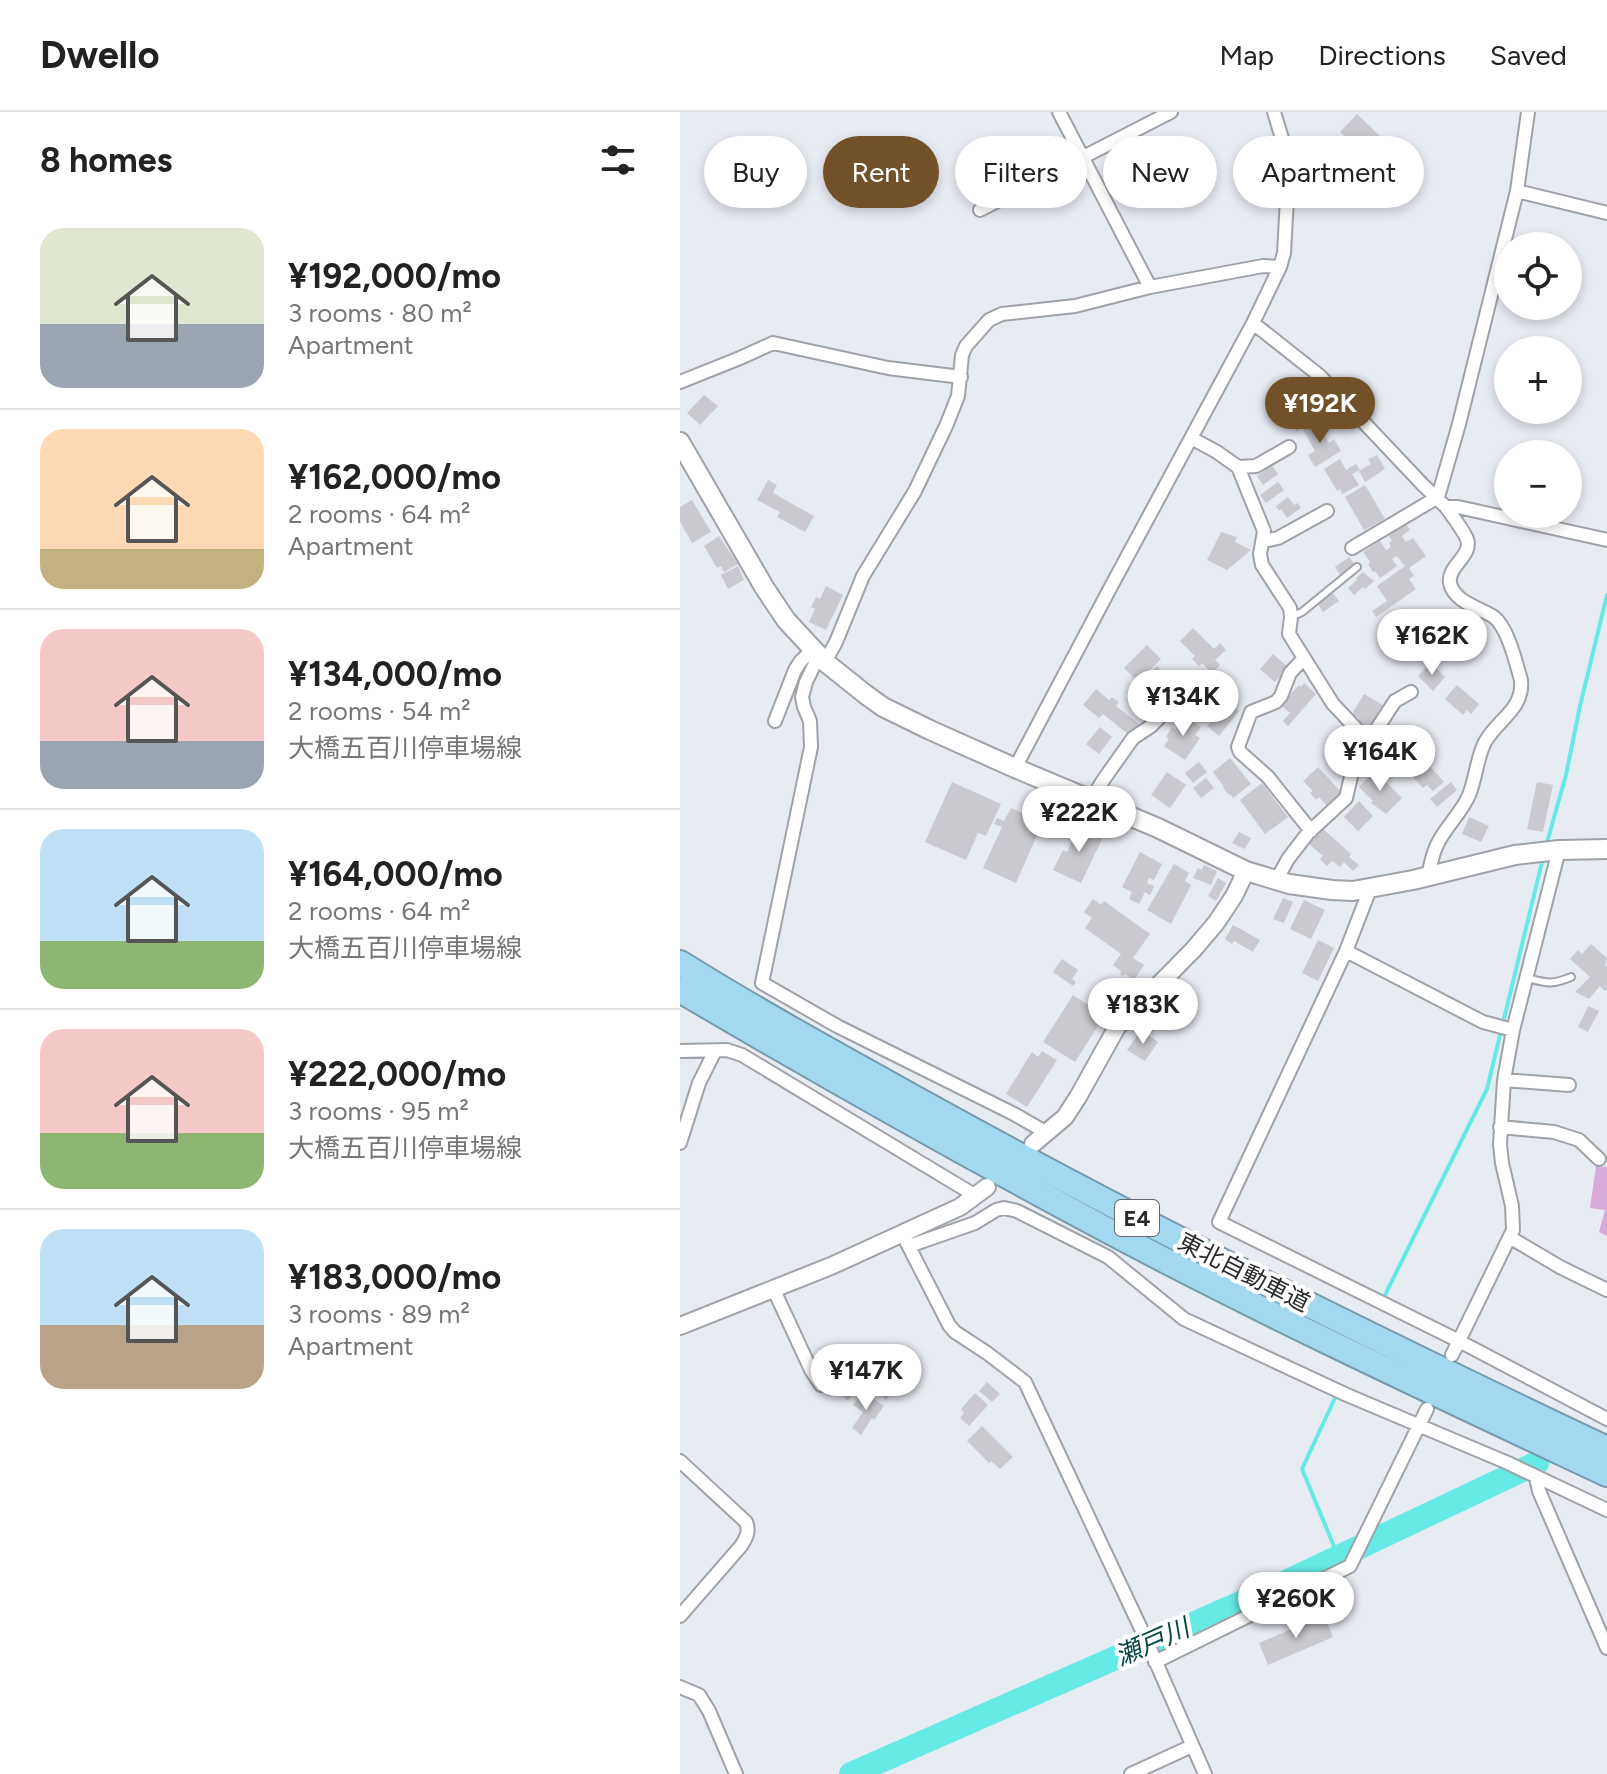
<!DOCTYPE html>
<html lang="en">
<head>
<meta charset="utf-8">
<style>
  body { margin:0; font-family:Figtree,"Noto Sans JP",sans-serif; background:#f2f2f2; color:#222; height:100vh; display:flex; flex-direction:column; font-size:30px; white-space:nowrap }
  * { box-sizing:border-box; margin:0 }
  p { font-size:26px; color:#767676 }
  .icon { flex:none; width:44px; height:44px; fill:none; stroke:currentColor; stroke-width:2; stroke-linecap:round; stroke-linejoin:round }
  .map { position:relative; flex:1; overflow:hidden }
  .side { display:flex; flex-direction:column; background:#fff; width:680px }
  .side>* { flex:none }
  .guide { position:absolute; left:24px; top:24px; width:760px; height:72px; display:flex; gap:16px }
  .tools { position:absolute; left:814px; top:120px; display:grid; gap:16px }
  .tools a { display:grid; place-items:center; width:88px; height:88px; border-radius:50%; background:#fff; box-shadow:0 4px 12px #0003; font-size:40px }
  .price { position:absolute; translate:-50% -68px; padding:0 18px; border-radius:28px; background:#fff; color:#222; font-size:26px; line-height:52px; filter:drop-shadow(0 2px 4px #0008) }
  .price::after { content:''; position:absolute; left:50%; top:48px; width:24px; height:18px; margin-left:-12px; background:inherit; clip-path:polygon(0 0,100% 0,50% 100%) }
  .price.on { background:#725128; color:#fff }
  ul { padding:0; list-style:none }
  li { display:flex; align-items:center; gap:24px; height:200px; padding:0 40px }
  li+li { border-top:2px solid #e0e0e0 }
  li span { display:grid; place-items:center; flex:none; width:224px; height:160px; border-radius:24px; color:#555 }
  li>.icon { margin-inline-start:auto }
  span .icon { width:96px; height:96px; fill:#fffc; stroke-width:1 }
  li b { font-size:34px }
  h2 { display:flex; justify-content:space-between; align-items:center; height:96px; padding:0 40px; font-size:34px }
  .chip { padding:0 28px; border-radius:36px; background:#fff; box-shadow:0 4px 12px #0003; font-size:28px; line-height:72px }
  .chip.on { background:#725128; color:#fff }
  header { display:flex; align-items:center; gap:48px; box-sizing:border-box; height:112px; padding:0 40px; background:#fff; border-bottom:2px solid #e0e0e0 }
  header strong { font-size:38px }
  nav { display:flex; gap:44px; margin-inline-start:auto; font-size:28px }
  main { display:flex; flex:1; min-height:0 }
  .map>svg:first-child { display:block }
  .green { fill:#d9a9d7 }
  .lines { fill:none; stroke-linecap:round; stroke-linejoin:round }
  .stream { stroke:#66eae5; stroke-width:4 }
  .river { stroke:#66eae5; stroke-width:24 }
  .building { fill:#cac9d0 }
  .service-casing { stroke:#9fa3a9; stroke-width:10 }
  .minor-casing { stroke:#9fa3a9; stroke-width:16 }
  .tertiary-casing { stroke:#9fa3a9; stroke-width:20 }
  .secondary-casing { stroke:#9fa3a9; stroke-width:22 }
  .motorway-casing { stroke:#779bac; stroke-width:28 }
  .service { stroke:#fff; stroke-width:6 }
  .minor { stroke:#fff; stroke-width:12 }
  .tertiary { stroke:#fff; stroke-width:16 }
  .secondary { stroke:#fff; stroke-width:18 }
  .motorway { stroke:#a2d9f1; stroke-width:24 }
  .labels { text-anchor:middle; dominant-baseline:central; stroke-width:8; stroke-linejoin:round; paint-order:stroke }
  .shield { fill:#fff; stroke:#68696b; stroke-width:2 }
  .shield-label { font-size:22px; font-weight:bold; fill:#27292b }
  .street-label { font-size:24px; fill:#27292b; stroke:#fff }
  .water-label { font-size:26px; font-style:italic; fill:#074644; stroke:#fff }
</style>
</head>
<body>
<header>
<strong>Dwello</strong>
<nav><a>Map</a><a>Directions</a><a>Saved</a></nav>
</header>
<main>
<section class="side">
<h2>8 homes<svg class="icon" aria-label="filters" viewBox="0 0 24 24"><path d="M4 7h16M4 17h16"/><circle cx="9" cy="7" r="2"/><circle cx="15" cy="17" r="2"/></svg></h2>
<ul>
<li><span style="background:linear-gradient(#dfe7d0 60%,#9aa5b1 0)"><svg class="icon" aria-label="home" viewBox="0 0 24 24"><path d="M3 11l9-7 9 7M6 9v11h12V9"/></svg></span><div><b>¥192,000/mo</b><p>3 rooms · 80 m²</p><p>Apartment</p></div></li>
<li><span style="background:linear-gradient(#ffd9b3 75%,#c2b280 0)"><svg class="icon" aria-label="home" viewBox="0 0 24 24"><path d="M3 11l9-7 9 7M6 9v11h12V9"/></svg></span><div><b>¥162,000/mo</b><p>2 rooms · 64 m²</p><p>Apartment</p></div></li>
<li><span style="background:linear-gradient(#f6c9c9 70%,#9aa5b1 0)"><svg class="icon" aria-label="home" viewBox="0 0 24 24"><path d="M3 11l9-7 9 7M6 9v11h12V9"/></svg></span><div><b>¥134,000/mo</b><p>2 rooms · 54 m²</p><p>大橋五百川停車場線</p></div></li>
<li><span style="background:linear-gradient(#bfe0f5 70%,#8fb573 0)"><svg class="icon" aria-label="home" viewBox="0 0 24 24"><path d="M3 11l9-7 9 7M6 9v11h12V9"/></svg></span><div><b>¥164,000/mo</b><p>2 rooms · 64 m²</p><p>大橋五百川停車場線</p></div></li>
<li><span style="background:linear-gradient(#f6c9c9 65%,#8fb573 0)"><svg class="icon" aria-label="home" viewBox="0 0 24 24"><path d="M3 11l9-7 9 7M6 9v11h12V9"/></svg></span><div><b>¥222,000/mo</b><p>3 rooms · 95 m²</p><p>大橋五百川停車場線</p></div></li>
<li><span style="background:linear-gradient(#bfe0f5 60%,#b9a48a 0)"><svg class="icon" aria-label="home" viewBox="0 0 24 24"><path d="M3 11l9-7 9 7M6 9v11h12V9"/></svg></span><div><b>¥183,000/mo</b><p>3 rooms · 89 m²</p><p>Apartment</p></div></li>
</ul>
</section>
<div class="map">
<svg width="927" height="1662" viewBox="0 0 927 1662">
  <rect width="100%" height="100%" fill="#e7ebf2"/>
  <path class="green" d="M916 1054 927 1055V1124L919 1120 925 1098 910 1096Z"/>
  <g class="lines">
    <path class="stream" d="M866 734 886 663 900 594 927 483
      M705 1183 807 977 863 746
      M655 1286 622 1357 658 1444"/>
    <path class="river" d="M171 1662 572 1486 857 1351"/>
  </g>
  <path class="building" d="M677 2 703 27 689 42 676 30 674 33 660 20Z
    M707 32 738 64 718 85 710 78 717 71 692 48Z
    M604 274 610 283 594 294 589 287 600 279 599 278Z
    M619 281 635 309 617 319 601 291Z
    M24 283 38 294 20 313 7 301Z
    M637 309 649 331 654 327 661 339 635 355 628 343 635 339 623 318Z
    M697 343 705 357 685 370 679 359 691 352 688 347Z
    M660 347 666 358 676 352 680 358 672 362 679 373 662 382 660 377 657 379 644 357Z
    M592 353 598 362 583 373 577 364Z
    M88 368 97 373 93 381 134 404 125 420 97 405 100 400 77 388Z
    M598 370 604 378 586 391 580 383Z
    M685 373 705 407 684 418 665 385Z
    M608 385 614 393 618 391 621 396 607 406 601 397 599 399 596 394Z
    M12 388 31 420 12 431 0 410V395Z
    M723 408 730 418 722 424 726 430 733 426 746 444 729 456 734 464 729 467 736 477 696 505 692 499 707 489 697 474 725 454 717 444 712 447 717 454 700 466 695 459 693 460 688 452 690 450 683 440 700 429 706 438 711 435 709 431 712 429 706 420Z
    M541 420 557 425 555 430 571 438 547 458 527 448Z
    M39 424 58 452 44 460 41 454 37 456 24 434Z
    M669 445 675 453 660 463 655 455Z
    M58 454 64 468 48 477 41 463Z
    M683 460 694 469 685 477 683 475 674 483 668 476 677 468 676 466Z
    M146 474 163 483 146 518 129 510 135 497 131 495 136 485 140 487Z
    M653 481 659 489 643 500 638 492Z
    M513 516 534 537 540 531 546 538 535 548 540 553 532 561 522 551 519 554 512 547 515 544 500 529Z
    M467 533 481 547 458 570 444 556Z
    M593 542 608 555 595 570 580 557Z
    M751 551 765 565 753 579 738 564Z
    M477 554 502 579 482 598 472 588 477 584 462 569Z
    M516 571 522 575 504 598 498 594Z
    M624 571 636 582 608 614 603 609 610 601 601 593 619 573 621 575Z
    M777 573 799 592 791 602 787 598 783 603 765 587Z
    M528 575 559 599 539 624 527 614 535 605 516 590Z
    M416 577 429 588 432 585 439 590 436 594 459 612 449 623 423 602 419 606 403 593Z
    M684 582 706 595 690 622 682 617 684 614 677 609 679 606 672 602Z
    M504 604 521 615 515 623 520 626 505 648 484 634 489 627 486 625 492 615 495 618Z
    M420 615 432 625 419 642 406 632Z
    M726 619 749 641 732 659 711 636Z
    M550 646 571 672 553 686 550 682 549 683 543 676 544 675 533 660Z
    M519 650 527 660 513 671 505 661Z
    M746 650 764 670 753 679 747 673 743 676 731 663Z
    M638 655 661 680 647 694 639 685 636 688 630 681 633 679 623 669Z
    M695 659 722 686 706 702 691 691 693 689 679 675Z
    M487 660 506 673 490 696 471 683Z
    M526 666 534 676 521 686 513 676Z
    M272 670 321 692 306 724 298 721 286 748 245 730Z
    M771 670 777 678 757 695 750 687Z
    M857 670 873 673 863 720 847 717Z
    M582 671 608 705 585 722 560 688Z
    M679 689 693 704 678 719 664 705Z
    M331 696 363 710 336 771 303 756 322 715 314 712 317 706 324 709Z
    M410 703 430 711 425 721 406 713Z
    M789 705 809 714 801 730 782 722Z
    M400 712 424 723 401 771 373 758 383 738 387 740Z
    M642 716 671 742 669 745 679 753 673 759 664 750 660 755 652 749 647 754 640 747 643 744 628 731Z
    M559 720 571 726 565 737 552 731Z
    M460 740 482 752 474 768 469 766 467 771 474 774 470 783 465 780 459 792 449 787 452 780 442 775Z
    M494 752 509 761 505 769 511 773 491 812 467 798Z
    M524 753 537 759 531 773 513 766 518 756 522 758Z
    M538 766 546 771 536 789 528 784Z
    M603 786 613 790 604 811 593 807Z
    M413 787 421 793 424 789 470 822 453 846 464 853 454 868 445 862 443 864 440 862 441 859 433 853 441 842 405 816 412 806 404 800Z
    M624 788 645 798 631 827 610 817Z
    M553 813 580 828 573 840 554 829 552 832 545 827Z
    M638 828 654 836 638 869 622 861Z
    M911 832 927 846 925 853 927 855V876L925 879 920 874 909 887 895 880 910 865 890 847 898 838 902 842Z
    M382 847 398 858 392 867 396 870 393 874 373 860Z
    M393 883 425 903 395 950 363 930Z
    M908 894 919 899 908 920 898 915Z
    M464 898 480 912 471 921 456 907Z
    M461 918 478 930 465 949 447 938Z
    M362 939 377 948 347 995 326 982 352 940 358 945Z
    M167 1253 185 1268 168 1289 152 1275 164 1261 162 1259Z
    M200 1268 214 1278 206 1288 193 1277Z
    M307 1270 320 1282 312 1290 299 1279Z
    M183 1280 204 1294 194 1308 192 1306 181 1323 172 1316 183 1300 173 1293Z
    M295 1281 308 1293 289 1314 280 1306 284 1301 281 1297Z
    M302 1314 333 1345 320 1357 311 1349 309 1351 287 1329Z
    M644 1503 653 1525 588 1553 579 1531Z"/>
  <g class="lines">
    <g class="service-casing">
      <path id="service" d="M611 505 622 500 677 455
        M847 866C867 871 872 873 891 865"/>
    </g>
    <g class="minor-casing">
      <path id="minor" d="M379 0 470 175
        M608 68C631 65 643 61 658 43
        M837 79 927 101
        M300 98 491 0
        M573 211 640 264 743 373 766 395H778L927 428
        M0 270 60 246 93 231 208 256 281 265
        M511 326 537 340 558 355 584 419 580 442 582 453 610 496 611 505 609 522 653 592 687 628 674 652 666 686 628 721 608 747 596 769
        M558 355 576 354 609 335
        M584 429 598 426 647 399
        M672 436 758 385 779 312 837 79 848 0
        M139 543 126 570 122 585 124 595 130 609 131 635 82 871 157 914 334 1002 367 1021
        M624 546 610 561 601 584 596 590 571 600 558 635 560 640 588 665 631 719
        M145 550 156 530 183 464 235 379 266 314 278 284 282 243 286 234 309 208 322 202 395 194 470 175 583 154 600 155
        M95 609 115 558 120 550 133 537
        M687 628 696 618 715 589 731 580
        M335 656 427 482 573 211 600 155 604 141 608 68 604 33 594 0
        M411 688 424 667 453 626 471 614 493 592
        M748 765C750 755 752 744 756 735 764 716 781 702 789 683 796 666 797 645 805 630 818 607 844 597 841 568 836 551 828 516 814 505 800 496 774 490 770 471 767 454 793 444 787 427 782 416 773 405 766 395
        M690 777 666 839 539 1110 779 1229 927 1307
        M666 839 803 910 833 918
        M0 939 47 938 62 943 296 1084
        M824 968 889 973
        M820 1015 874 1020 899 1028 919 1047
        M0 1031 19 971 35 939
        M831 1126 880 1155 927 1178
        M226 1129 269 1213 275 1220 307 1241 345 1270 464 1523 525 1662
        M229 1134 295 1111 316 1098 324 1096 337 1099 428 1145 504 1207 667 1283 828 1351 927 1398
        M93 1176 131 1258 141 1273
        M772 1243 833 1118 832 1094 822 1051 820 1032 824 968 833 918 879 738
        M0 1349 66 1410C70 1420 66 1426 61 1434L0 1504
        M856 1366 859 1379 927 1536
        M475 1550 670 1454 747 1297
        M0 1575 19 1583 29 1599 56 1662
        M451 1662 512 1634"/>
    </g>
    <g class="tertiary-casing">
      <path id="tertiary" d="M353 1032 385 1005 398 985 437 915 513 838 536 811 554 784 566 759
        M0 1214 151 1154 280 1095 307 1075"/>
    </g>
    <g class="secondary-casing">
      <path id="secondary" d="M0 330 84 475 106 508 145 550 185 582 203 595 250 618 335 656 478 716 566 759 609 772 652 778 673 779 733 768 835 743 879 738 927 737"/>
    </g>
    <g class="motorway-casing">
      <path id="motorway" d="M0 851C80 901 164 947 247 993 469 1116 697 1228 927 1337
        M0 878C141 961 283 1041 427 1118 591 1205 759 1283 927 1362"/>
    </g>
    <use href="#service" class="service"/>
    <use href="#minor" class="minor"/>
    <use href="#tertiary" class="tertiary"/>
    <use href="#secondary" class="secondary"/>
    <use href="#motorway" class="motorway"/>
  </g>
  <g class="labels">
    <rect class="shield" x="435" y="1088" width="44" height="36" rx="6"/>
    <g class="shield-label">
      <text x="457" y="1106">E4</text>
    </g>
    <g class="street-label">
      <text transform="translate(564 1160) rotate(27)">東北自動車道</text>
    </g>
    <g class="water-label">
      <text transform="translate(472 1530) rotate(-24)">瀬戸川</text>
    </g>
  </g>
</svg>
<div class="tools">
<a><svg class="icon" aria-label="locate" viewBox="0 0 24 24"><circle cx="12" cy="12" r="6"/><path d="M12 2v4M12 18v4M2 12h4M18 12h4"/></svg></a>
<a>+</a>
<a>−</a>
</div>
<b class="price on" style="left:640px;top:333px">¥192K</b>
<b class="price" style="left:752px;top:565px">¥162K</b>
<b class="price" style="left:503px;top:626px">¥134K</b>
<b class="price" style="left:700px;top:681px">¥164K</b>
<b class="price" style="left:399px;top:742px">¥222K</b>
<b class="price" style="left:463px;top:934px">¥183K</b>
<b class="price" style="left:186px;top:1300px">¥147K</b>
<b class="price" style="left:616px;top:1528px">¥260K</b>
<div class="guide">
<a class="chip">Buy</a>
<a class="chip on">Rent</a>
<a class="chip">Filters</a>
<a class="chip">New</a>
<a class="chip">Apartment</a>
</div>
</div>
</main>
</body>
</html>
